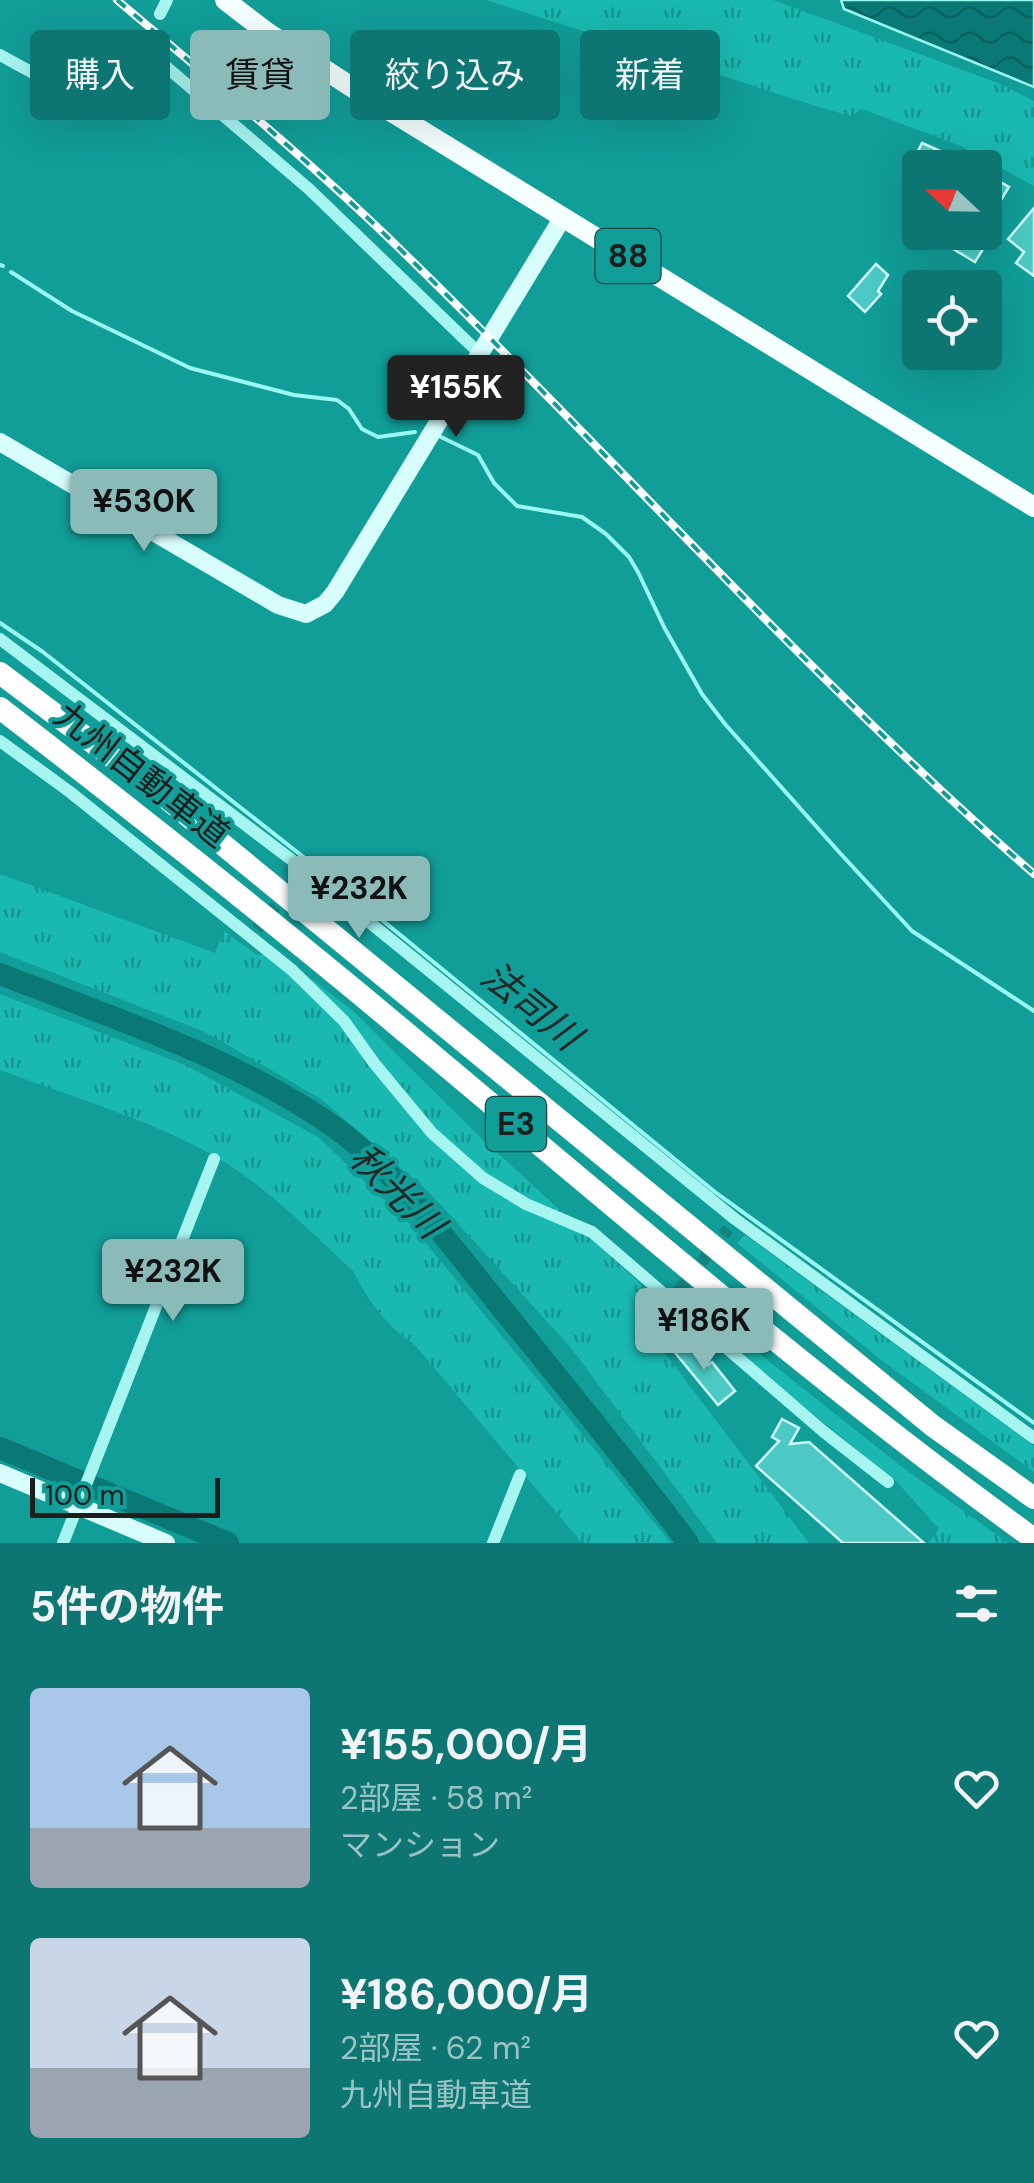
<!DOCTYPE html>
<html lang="ja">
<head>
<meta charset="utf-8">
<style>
  body { margin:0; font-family:"DM Sans","Noto Sans JP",sans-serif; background:#167b77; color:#f1f3f6; height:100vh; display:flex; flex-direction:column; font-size:38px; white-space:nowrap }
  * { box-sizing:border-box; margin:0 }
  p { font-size:32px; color:#9ac4c4 }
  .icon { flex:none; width:55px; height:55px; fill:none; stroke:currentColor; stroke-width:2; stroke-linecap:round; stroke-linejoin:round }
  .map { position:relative; height:1543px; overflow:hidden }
  .panel { display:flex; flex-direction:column; background:#0d7672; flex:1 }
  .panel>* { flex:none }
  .guide { position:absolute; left:30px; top:30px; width:975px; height:90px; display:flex; gap:20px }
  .needle { width:65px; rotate:292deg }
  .tools { position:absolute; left:902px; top:150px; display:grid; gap:20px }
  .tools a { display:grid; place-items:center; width:100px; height:100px; border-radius:10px; background:#0d7672; box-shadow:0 10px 40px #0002; font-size:50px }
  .scale { position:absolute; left:30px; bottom:25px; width:190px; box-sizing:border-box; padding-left:10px; border:5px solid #1d1d1d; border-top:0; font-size:28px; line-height:35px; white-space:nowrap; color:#1d1d1d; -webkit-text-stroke:8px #119d98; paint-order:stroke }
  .price { position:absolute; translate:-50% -85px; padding:0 22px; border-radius:10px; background:#8bbbb9; color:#111; font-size:32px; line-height:65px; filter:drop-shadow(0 2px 5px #0008) }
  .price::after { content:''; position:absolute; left:50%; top:60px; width:30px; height:22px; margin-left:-15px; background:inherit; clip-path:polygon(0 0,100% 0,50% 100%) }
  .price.active { background:#222; color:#fff }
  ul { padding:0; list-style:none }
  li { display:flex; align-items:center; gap:30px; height:250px; padding:0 30px }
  li span { display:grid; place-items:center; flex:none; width:280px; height:200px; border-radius:10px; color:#555 }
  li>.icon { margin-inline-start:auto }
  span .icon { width:120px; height:120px; fill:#fffc; stroke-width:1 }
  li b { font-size:42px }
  h2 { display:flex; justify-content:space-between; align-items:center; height:120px; padding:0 30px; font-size:42px }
  .chip { padding:0 35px; border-radius:10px; background:#0d7672; box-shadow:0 10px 40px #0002; font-size:35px; line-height:90px }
  .chip.active { background:#8bbbb9; color:#111 }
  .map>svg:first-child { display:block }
  .grass { fill:url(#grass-tufts) }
  .water { fill:url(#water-waves); stroke:#99f8f2; stroke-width:2.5 }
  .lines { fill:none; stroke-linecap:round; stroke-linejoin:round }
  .stream { stroke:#99f8f2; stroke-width:4 }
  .river { stroke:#0a7976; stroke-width:22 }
  .building { fill:#4cc9c4; stroke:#d0fefb; stroke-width:2.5 }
  .street-tunnel { stroke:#13837f; stroke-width:12; stroke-dasharray:12 6; stroke-linecap:butt }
  .street { stroke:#a7f5f1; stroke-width:12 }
  .secondary { stroke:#d7fdfc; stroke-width:18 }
  .primary { stroke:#f5ffff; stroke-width:20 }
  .highway { stroke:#fff; stroke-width:22 }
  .rail-casing { stroke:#fff; stroke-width:8 }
  .rail { stroke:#119d98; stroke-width:4; stroke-dasharray:11; stroke-linecap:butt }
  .labels { text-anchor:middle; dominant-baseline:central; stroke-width:8; stroke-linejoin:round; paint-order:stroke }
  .shield { fill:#119d98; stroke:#194342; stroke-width:2.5 }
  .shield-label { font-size:32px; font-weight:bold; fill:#1d1d1d }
  .street-label { font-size:35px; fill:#1d1d1d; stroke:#119d98 }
  .water-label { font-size:38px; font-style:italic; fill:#212828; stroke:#119d98 }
</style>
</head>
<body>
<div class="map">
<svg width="1034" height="1543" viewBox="0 0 1034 1543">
  <defs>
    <pattern id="grass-tufts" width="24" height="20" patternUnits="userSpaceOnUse" patternTransform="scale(2.5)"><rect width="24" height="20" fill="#19b8b0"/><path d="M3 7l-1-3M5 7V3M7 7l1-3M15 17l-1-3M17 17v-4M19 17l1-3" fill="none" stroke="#16958f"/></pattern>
    <pattern id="water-waves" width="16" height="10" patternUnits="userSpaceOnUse" patternTransform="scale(2.5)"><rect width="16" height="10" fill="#0a7976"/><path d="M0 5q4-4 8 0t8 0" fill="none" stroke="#0a6360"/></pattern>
  </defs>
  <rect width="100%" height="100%" fill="#119d98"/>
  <path class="grass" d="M486 0H773L998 83 1034 101V186L961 146 862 109 851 116 819 107Z
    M0 874 215 953 224 931 257 955 275 951 352 1010 477 1134 680 1320 661 1348 809 1543H717L571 1348 430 1193 321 1099 205 1032 0 952Z
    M0 994 185 1065 318 1137 412 1226 671 1543H582L414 1344C388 1328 366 1298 353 1271 310 1231 267 1187 216 1157 153 1120 69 1096 0 1070Z
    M745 1235 1034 1446V1472L880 1359 737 1243Z
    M687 1296 902 1467 1008 1543H929L939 1529 897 1482 685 1310Z"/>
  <path class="water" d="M841 0H1034V87L844 9Z"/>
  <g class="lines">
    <path class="stream" d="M0 265 3 266
      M11 272 72 311 190 368 294 395 337 400 349 409 362 429 378 437 415 432
      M439 436 478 455 494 483 517 506 582 517 606 534 629 557 638 572 664 627 702 694 725 724 839 852 912 931 1034 1011
      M0 623 43 652 344 889 715 1192 1034 1423"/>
    <path class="river" d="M0 974C110 1017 225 1054 324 1120 395 1167 447 1241 500 1306 563 1384 628 1462 688 1543
      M0 1448 228 1543"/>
  </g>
  <path class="building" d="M922 143 961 160 958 168H939L915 157Z
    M992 177 1009 187 985 226V189Z
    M1034 208V276L1016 263 1024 252 1008 239Z
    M957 233 983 249 975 262 948 246Z
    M876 264 888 275 878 291 881 294 865 312 848 296Z
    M685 1339 708 1365 712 1362 735 1391 718 1405 672 1349Z
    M782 1419 799 1428 790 1444 809 1442 924 1543H843L756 1466 779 1441 772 1437Z"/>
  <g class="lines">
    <path class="street-tunnel" d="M257 929 299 877
      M678 1291 728 1229"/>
    <path class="street" d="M160 14 167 0
      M0 55 104 112 142 46 309 189 480 354
      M0 639 305 870 735 1219 1034 1438
      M0 741 70 792 292 970 344 1021 374 1063 432 1133 483 1178 526 1204 592 1232 824 1432 888 1482
      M63 1543 214 1159
      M493 1543 520 1475"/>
    <path class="secondary" d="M0 442 278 605 306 614 325 604 335 592 563 217
      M0 1473 166 1543"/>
    <path class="primary" d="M225 0 268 33 364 95 1034 507"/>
    <path class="highway" d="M0 673 161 794 933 1426 1034 1498
      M0 708C118 799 235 891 350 986 576 1173 796 1367 1034 1539"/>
    <g class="rail-casing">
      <path id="rail" d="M117 0C214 82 311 162 402 251 614 457 810 679 1034 874"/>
    </g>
    <use href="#rail" class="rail"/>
  </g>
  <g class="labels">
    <g class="shield">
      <rect x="595.5" y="229" width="65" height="54" rx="8"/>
      <rect x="486" y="1097" width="60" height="54" rx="8"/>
    </g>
    <g class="shield-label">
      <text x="628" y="256">88</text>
      <text x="516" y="1124">E3</text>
    </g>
    <g class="street-label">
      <text transform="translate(142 775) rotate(38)">九州自動車道</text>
    </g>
    <g class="water-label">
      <text transform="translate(531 1006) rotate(39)">法司川</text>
      <text transform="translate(397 1191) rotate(45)">秋光川</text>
    </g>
  </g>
</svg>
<div class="tools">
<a><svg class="needle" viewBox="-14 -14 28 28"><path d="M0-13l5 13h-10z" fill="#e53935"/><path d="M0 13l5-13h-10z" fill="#9ac4c4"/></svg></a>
<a><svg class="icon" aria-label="locate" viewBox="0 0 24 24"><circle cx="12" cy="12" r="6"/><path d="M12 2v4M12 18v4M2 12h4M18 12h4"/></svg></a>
</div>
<div class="scale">100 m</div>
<b class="price active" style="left:456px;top:440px">¥155K</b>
<b class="price" style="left:144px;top:554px">¥530K</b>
<b class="price" style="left:359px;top:941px">¥232K</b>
<b class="price" style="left:173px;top:1324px">¥232K</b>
<b class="price" style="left:704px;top:1373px">¥186K</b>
<div class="guide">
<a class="chip">購入</a>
<a class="chip active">賃貸</a>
<a class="chip">絞り込み</a>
<a class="chip">新着</a>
</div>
</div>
<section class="panel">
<h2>5件の物件<svg class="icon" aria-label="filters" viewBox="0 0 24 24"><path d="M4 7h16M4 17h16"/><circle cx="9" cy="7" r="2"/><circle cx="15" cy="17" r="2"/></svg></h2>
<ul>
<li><span style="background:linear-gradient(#a9c7e8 70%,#9aa5b1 0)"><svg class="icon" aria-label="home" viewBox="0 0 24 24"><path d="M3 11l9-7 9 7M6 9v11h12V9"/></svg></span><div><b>¥155,000/月</b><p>2部屋 · 58 m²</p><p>マンション</p></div><svg class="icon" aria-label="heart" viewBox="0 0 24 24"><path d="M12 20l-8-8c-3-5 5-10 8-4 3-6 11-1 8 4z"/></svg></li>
<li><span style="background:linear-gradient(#c9d6e8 65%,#9aa5b1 0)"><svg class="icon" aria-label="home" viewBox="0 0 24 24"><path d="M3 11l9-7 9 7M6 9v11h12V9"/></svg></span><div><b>¥186,000/月</b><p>2部屋 · 62 m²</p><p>九州自動車道</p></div><svg class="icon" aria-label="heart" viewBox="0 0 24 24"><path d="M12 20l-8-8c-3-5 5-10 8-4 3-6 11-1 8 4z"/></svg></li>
</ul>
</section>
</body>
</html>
